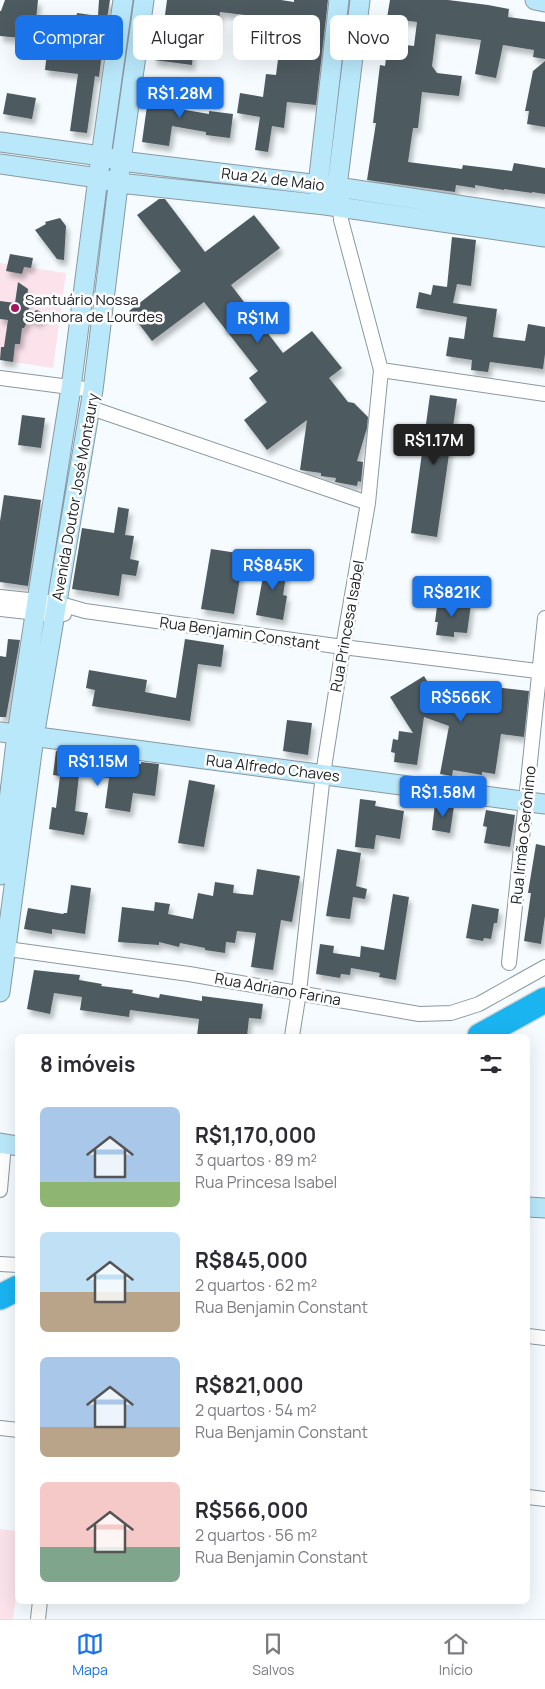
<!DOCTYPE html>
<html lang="pt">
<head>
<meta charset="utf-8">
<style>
  body { margin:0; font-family:Manrope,sans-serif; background:#f2f2f3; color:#2b2b33; height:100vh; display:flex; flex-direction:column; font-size:19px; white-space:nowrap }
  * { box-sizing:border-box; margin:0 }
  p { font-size:16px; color:#7c7c81 }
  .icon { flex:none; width:28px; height:28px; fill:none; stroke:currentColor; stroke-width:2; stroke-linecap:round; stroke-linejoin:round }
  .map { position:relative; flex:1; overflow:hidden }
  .details { position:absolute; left:15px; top:1034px; width:515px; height:570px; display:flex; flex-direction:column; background:#fff; border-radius:8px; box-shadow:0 5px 20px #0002 }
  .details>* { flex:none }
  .hud { position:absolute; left:15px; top:15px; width:515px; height:45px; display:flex; gap:10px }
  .price { position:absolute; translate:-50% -42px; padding:0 11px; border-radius:5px; background:#1a73e8; color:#fff; font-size:16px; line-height:32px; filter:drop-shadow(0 1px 2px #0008) }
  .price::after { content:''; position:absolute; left:50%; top:30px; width:15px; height:11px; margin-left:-8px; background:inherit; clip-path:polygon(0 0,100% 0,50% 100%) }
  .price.selected { background:#222; color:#fff }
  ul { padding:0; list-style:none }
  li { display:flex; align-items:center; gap:15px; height:125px; padding:0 25px }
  li span { display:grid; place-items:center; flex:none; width:140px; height:100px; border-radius:8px; color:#555 }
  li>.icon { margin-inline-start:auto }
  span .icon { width:60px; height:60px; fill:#fffc; stroke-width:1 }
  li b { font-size:21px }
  h2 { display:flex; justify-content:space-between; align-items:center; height:60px; padding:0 25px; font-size:21px }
  .chip { padding:0 18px; border-radius:8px; background:#fff; box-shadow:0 5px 20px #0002; font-size:18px; line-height:45px }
  .chip.selected { background:#1a73e8; color:#fff }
  .menu { display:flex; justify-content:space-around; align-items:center; height:70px; border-top:1px solid #e1e1e2; background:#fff; font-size:14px; color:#7c7c81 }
  .menu a { display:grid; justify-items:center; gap:2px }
  .menu .selected { color:#1a73e8 }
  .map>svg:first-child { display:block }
  .green { fill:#fce3eb }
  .building { fill:#4d5a61; filter:url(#shadow) }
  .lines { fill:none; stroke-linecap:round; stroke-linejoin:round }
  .street-casing { stroke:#8a98a0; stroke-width:16 }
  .secondary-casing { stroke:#8a98a0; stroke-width:21 }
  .highway-casing { stroke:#d7d8d8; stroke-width:28 }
  .street { stroke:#fff; stroke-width:14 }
  .secondary { stroke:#bae8fb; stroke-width:19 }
  .highway { stroke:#1ab4f1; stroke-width:25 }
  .poi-dot { fill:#a21760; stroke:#fff; stroke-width:2 }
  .labels { text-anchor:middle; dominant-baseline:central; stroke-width:5; stroke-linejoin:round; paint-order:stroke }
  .street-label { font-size:15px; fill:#202528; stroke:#fff }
  .poi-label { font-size:15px; fill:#202528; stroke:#fff; text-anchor:start }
</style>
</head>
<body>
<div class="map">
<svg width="545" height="1619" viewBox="0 0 545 1619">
  <defs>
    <filter id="shadow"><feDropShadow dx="3" dy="5.5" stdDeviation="2.5" flood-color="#0004"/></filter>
  </defs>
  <rect width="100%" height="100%" fill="#f5fbfe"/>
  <path class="green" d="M0 263 66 273 53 368 0 360Z
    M0 1529 17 1531 18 1581 13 1619H0Z"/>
  <path class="building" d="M5 0H38L34 39 0 36V11H1Z
    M99 0H110L104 36 99 77 95 76 87 133 70 131 78 74 45 70 48 43 71 45 77 13 98 16Z
    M167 0H281L294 2V0H328L316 105 287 102 284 128 272 126 268 152 255 150 260 117 237 113 240 93 263 97 266 74 276 75 280 44 270 43 271 31 252 30 253 16 220 12 219 19H218L215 43 194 40 192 65 154 60 157 37 162 38Z
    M390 0H448L488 5 509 9 508 17 545 22V59L533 57 534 50 503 45 496 78 475 74 481 40 436 34 432 66 437 73 462 76 459 96 422 92 418 128H413L408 162 462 169 463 165 512 171 514 163 545 168V194L532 192V193L504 189V190L475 185V188L456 185 455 192 367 180 376 123H373L380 65 385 66 388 43 414 46 417 22 387 18Z
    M545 61V127L527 124 529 111H525L533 71Z
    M154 86 177 90 174 108 209 114V111L233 114 230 138 206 135V132L172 126 169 146 142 142 147 106 150 107Z
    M7 93 36 98 32 119 3 114Z
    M159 199H165L205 252 254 215 280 248 231 285 283 353 312 331 342 368 329 378 348 402 354 403 368 417 367 428 357 461 363 462 361 482 358 481 357 486 335 482 336 478 321 476V473L300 470 307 420 267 450 244 420 267 402 249 378 258 371 204 302 152 341 129 311 181 271 137 215Z
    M60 218 66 226 64 260 57 259 35 230 46 224 45 222Z
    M452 237 476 240 471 286 457 284 453 303 497 309 493 337 525 341 528 324 545 327V354L543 369 490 362 488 372 471 370 472 360 446 356 449 337 464 339 467 317 416 308 419 292 431 295 433 285 447 287Z
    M10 254 33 258 31 268 24 267 22 274 6 271Z
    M18 282 28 289 27 301 30 313 37 310 47 315 37 322 29 318 24 328H22L20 344H15L13 362 0 360 1 347H4L8 320 0 319V301L15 303Z
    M430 395 457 399 437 537 411 533Z
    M22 415 45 418 41 448 18 445Z
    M4 495 41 500 28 586 0 582V521Z
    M118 507 129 509 125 535 134 536 130 559 139 561 136 576 122 574 119 596 72 589 82 528 114 533Z
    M211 549 244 554 234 614 201 609Z
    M266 560 288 564 283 595 287 596 283 620 256 615Z
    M438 599 471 604 467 633 454 632V637L436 635 438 622H435Z
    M8 639 20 640 6 717H0V656L6 657Z
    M185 639 224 645 221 667 198 664 190 721 92 706 95 690 86 688 89 670 147 680 145 692 176 698Z
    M424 676 429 684 448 685 449 682 529 691 524 737 501 734 495 774 482 772V775L453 770 452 776 440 774 449 726 424 717 417 765 394 762 395 753 391 752 393 739 398 740 399 731 413 733 390 697Z
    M287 720 312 723 308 755 283 751Z
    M56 751 141 764V762L159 764 155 796 133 793 130 812 105 808 109 778 79 775 75 811 88 813 84 835 49 829 52 807 56 808 60 776 53 775Z
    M189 780 215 785 204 847 178 843Z
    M360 799 376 801 375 806 404 811 400 839 376 835 374 849 355 847Z
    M435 804 454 806 450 833 432 830Z
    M486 810 515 815 510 847 484 843 487 827 483 826Z
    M536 844 545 846V916L541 944 524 941 531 893H528Z
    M337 849 361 853 356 886 367 889 365 899 353 897 350 919 326 916Z
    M257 869 300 876 292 922 281 920 273 970 251 967 256 933 237 931 235 943 226 942 225 953 205 950V948L180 943 179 947 159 942V945L118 942 122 907 154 911 155 902 170 904 168 914 193 919 198 893 213 896 215 882 234 885 233 893 253 895Z
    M71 885 91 888 85 934 52 929V934L24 929 28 908 63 914 64 913H67Z
    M393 894 409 897 396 980 379 977 380 973 351 968 350 975 341 974 340 978 316 974 320 944 334 946 333 953 360 957 361 946 384 950Z
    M472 904 499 909 497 923H494L491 939 484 938 483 941 466 938Z
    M34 970 80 975 79 980 102 984 101 986 133 990 132 993 159 998 160 994 202 1001V996L263 1004 261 1019 249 1018 247 1036H197L199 1019 130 1010 129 1017 80 1010 82 997 54 993 50 1014 27 1009Z"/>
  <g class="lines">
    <g class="street-casing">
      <path id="street" d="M381 370 545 394
        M0 378 93 390
        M91 408 368 503
        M0 597 57 603 85 611 343 647 545 672
        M0 609 55 615 64 614
        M0 948 189 974 419 1014 451 1013 479 1004 545 967
        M509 963 545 618
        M292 1036 299 992 323 774 343 647 368 503 381 370 341 220 340 207
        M0 1190 4 1144
        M0 1264 18 1265
        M528 1336 545 1338
        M0 1428 18 1430
        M528 1497 545 1499
        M38 1619 40 1601"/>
    </g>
    <g class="secondary-casing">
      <path id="secondary" d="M535 0 545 2
        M0 142 101 156 121 161 337 187 545 218
        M0 164 98 178 119 183 325 205 545 237
        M322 197 318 185 339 0
        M339 198 337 187 360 0
        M0 732 545 804
        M0 875 17 734 37 601 71 388 98 178 123 0
        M0 992 34 737 93 390 121 161 144 0
        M0 1143 18 1146
        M528 1207 545 1208"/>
    </g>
    <g class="highway-casing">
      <path id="highway" d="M480 1036 545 1000
        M0 1297 18 1288"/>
    </g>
    <use href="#street" class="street"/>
    <use href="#secondary" class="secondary"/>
    <use href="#highway" class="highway"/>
  </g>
  <circle class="poi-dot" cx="15" cy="308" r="5"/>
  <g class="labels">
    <g class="street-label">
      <text transform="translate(273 179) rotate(7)">Rua 24 de Maio</text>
      <text transform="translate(75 497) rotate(-80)">Avenida Doutor José Montaury</text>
      <text transform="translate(347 626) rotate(-80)">Rua Princesa Isabel</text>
      <text transform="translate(240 633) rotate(8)">Rua Benjamin Constant</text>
      <text transform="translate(273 768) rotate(7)">Rua Alfredo Chaves</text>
      <text transform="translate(523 835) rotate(-84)">Rua Irmão Gerônimo</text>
      <text transform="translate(278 989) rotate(10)">Rua Adriano Farina</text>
    </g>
    <g class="poi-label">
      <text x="25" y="299">Santuário Nossa<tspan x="25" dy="17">Senhora de Lourdes</tspan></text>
    </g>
  </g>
</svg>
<b class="price" style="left:180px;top:119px">R$1.28M</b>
<b class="price" style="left:258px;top:344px">R$1M</b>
<b class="price selected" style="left:434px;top:466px">R$1.17M</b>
<b class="price" style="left:273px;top:591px">R$845K</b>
<b class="price" style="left:452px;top:618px">R$821K</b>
<b class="price" style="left:461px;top:723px">R$566K</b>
<b class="price" style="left:98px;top:787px">R$1.15M</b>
<b class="price" style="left:443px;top:818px">R$1.58M</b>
<div class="hud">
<a class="chip selected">Comprar</a>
<a class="chip">Alugar</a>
<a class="chip">Filtros</a>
<a class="chip">Novo</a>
</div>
<section class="details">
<h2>8 imóveis<svg class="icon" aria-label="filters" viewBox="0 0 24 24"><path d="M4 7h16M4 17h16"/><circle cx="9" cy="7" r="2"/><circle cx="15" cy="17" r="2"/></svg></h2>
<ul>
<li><span style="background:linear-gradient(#a9c7e8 75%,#8fb573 0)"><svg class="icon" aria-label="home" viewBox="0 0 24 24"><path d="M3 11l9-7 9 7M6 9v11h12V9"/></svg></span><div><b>R$1,170,000</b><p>3 quartos · 89 m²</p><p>Rua Princesa Isabel</p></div></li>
<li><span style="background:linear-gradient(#bfe0f5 60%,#b9a48a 0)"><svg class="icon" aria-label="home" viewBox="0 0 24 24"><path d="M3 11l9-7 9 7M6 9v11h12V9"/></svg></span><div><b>R$845,000</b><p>2 quartos · 62 m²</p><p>Rua Benjamin Constant</p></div></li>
<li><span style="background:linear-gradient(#a9c7e8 70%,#b9a48a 0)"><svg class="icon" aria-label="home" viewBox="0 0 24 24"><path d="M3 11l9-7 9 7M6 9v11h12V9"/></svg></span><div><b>R$821,000</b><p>2 quartos · 54 m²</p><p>Rua Benjamin Constant</p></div></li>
<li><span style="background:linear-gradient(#f6c9c9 65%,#7fa58c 0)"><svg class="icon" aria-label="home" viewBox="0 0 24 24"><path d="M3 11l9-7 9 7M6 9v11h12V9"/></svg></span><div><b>R$566,000</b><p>2 quartos · 56 m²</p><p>Rua Benjamin Constant</p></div></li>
</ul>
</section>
</div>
<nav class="menu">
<a class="selected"><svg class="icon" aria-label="map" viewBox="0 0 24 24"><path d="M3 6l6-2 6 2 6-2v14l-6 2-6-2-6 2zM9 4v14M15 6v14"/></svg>Mapa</a>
<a><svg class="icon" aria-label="saved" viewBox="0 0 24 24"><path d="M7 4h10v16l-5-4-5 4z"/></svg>Salvos</a>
<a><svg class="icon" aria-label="home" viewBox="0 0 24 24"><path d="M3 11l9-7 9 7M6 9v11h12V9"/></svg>Início</a>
</nav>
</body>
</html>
